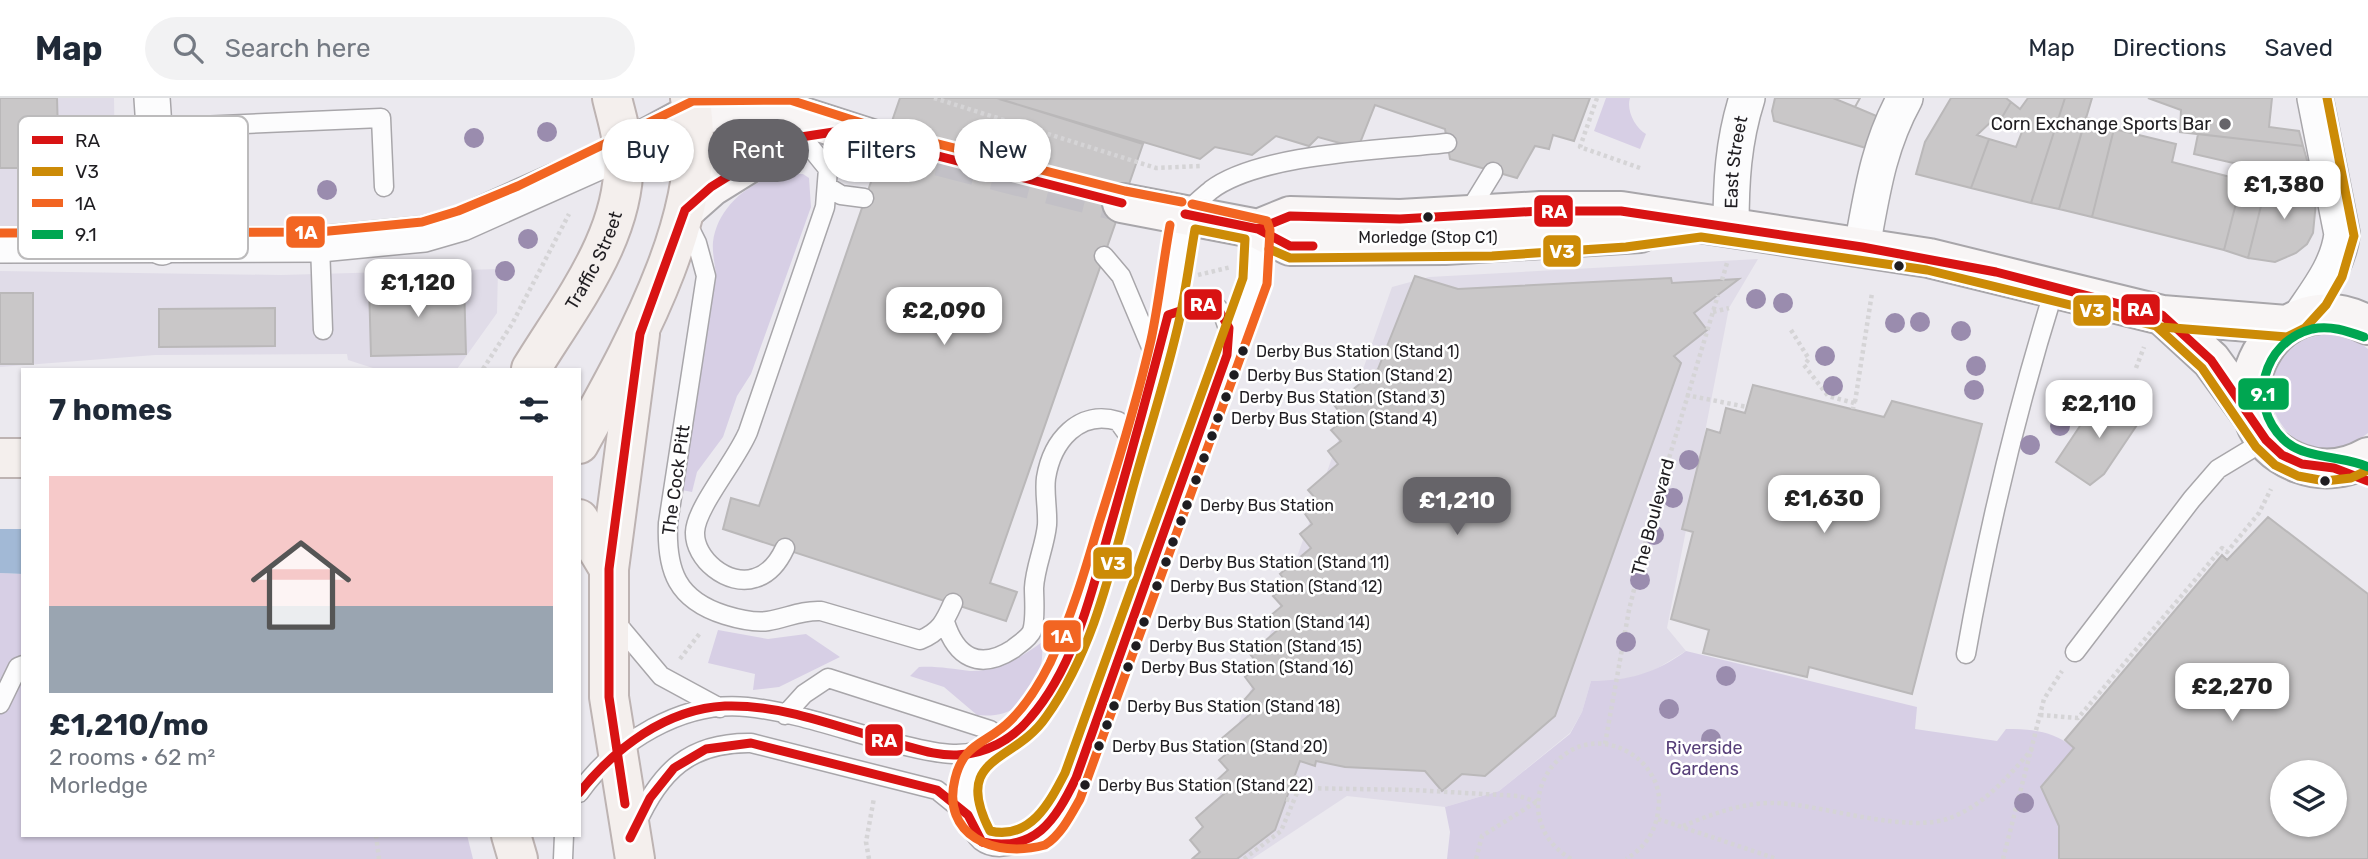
<!DOCTYPE html>
<html lang="en">
<head>
<meta charset="utf-8">
<style>
  body { margin:0; font-family:Rubik,sans-serif; background:#f2f2f3; color:#1f2937; height:100vh; display:flex; flex-direction:column; font-size:26px; white-space:nowrap }
  * { box-sizing:border-box; margin:0 }
  p { font-size:23px; color:#747a83 }
  .icon { flex:none; width:38px; height:38px; fill:none; stroke:currentColor; stroke-width:2; stroke-linecap:round; stroke-linejoin:round }
  .map { position:relative; flex:1; overflow:hidden }
  .details { position:absolute; left:21px; top:270px; width:560px; height:469px; display:flex; flex-direction:column; background:#fff; border-radius:0px; box-shadow:0 2px 5px #0004 }
  .details>* { flex:none }
  .banner { position:absolute; left:602px; top:21px; width:665px; height:63px; display:flex; gap:14px }
  .fabs { position:absolute; left:2270px; top:662px; display:grid; gap:14px }
  .fabs a { display:grid; place-items:center; width:77px; height:77px; border-radius:50%; background:#fff; box-shadow:0 2px 5px #0004; font-size:35px }
  .price { position:absolute; translate:-50% -60px; padding:0 16px; border-radius:14px; background:#fff; color:#222; font-size:23px; line-height:46px; filter:drop-shadow(0 2px 4px #0008) }
  .price::after { content:''; position:absolute; left:50%; top:42px; width:21px; height:16px; margin-left:-10px; background:inherit; clip-path:polygon(0 0,100% 0,50% 100%) }
  .price.active { background:#666469; color:#fff }
  ul { padding:0; list-style:none }
  li { display:grid; align-content:center; gap:14px; height:371px; padding:0 28px }
  li span { display:grid; place-items:center; height:217px; border-radius:0px; color:#555 }
  li>.icon { margin-inline-start:auto }
  span .icon { width:126px; height:126px; fill:#fffc; stroke-width:1 }
  li b { font-size:30px }
  h2 { display:flex; justify-content:space-between; align-items:center; height:84px; padding:0 28px; font-size:30px }
  .pill { padding:0 24px; border-radius:32px; background:#fff; box-shadow:0 2px 5px #0004; font-size:24px; line-height:63px }
  .pill.active { background:#666469; color:#fff }
  header { display:flex; align-items:center; gap:42px; box-sizing:border-box; height:98px; padding:0 35px; background:#fff; border-bottom:2px solid #e0e1e3 }
  header strong { font-size:33px }
  nav { display:flex; gap:38px; margin-inline-start:auto; font-size:24px }
  .search { width:490px; height:63px; background:#f2f2f3; display:flex; align-items:center; gap:18px; box-sizing:border-box; padding:0 24px; border-radius:38px; color:#747a83; font-size:26px }
  .map>svg:first-child { display:block }
  .built { fill:#e0dce8 }
  .green { fill:#d7cfe5 }
  .water { fill:#a2b9d6 }
  .building { fill:#c9c7c8; stroke:#bab8b9; stroke-width:2; fill-rule:evenodd }
  .lines { fill:none; stroke-linecap:round; stroke-linejoin:round }
  .secondary-tunnel { stroke:#c2c0c6; stroke-width:38; stroke-dasharray:38 19; stroke-linecap:butt }
  .lane-casing { stroke:#a8a6aa; stroke-width:21 }
  .street-casing { stroke:#a8a6aa; stroke-width:38 }
  .secondary-casing { stroke:#a8a6aa; stroke-width:42 }
  .primary-casing { stroke:#bdb3b2; stroke-width:42 }
  .path { stroke:#d5d4d6; stroke-width:4.5; stroke-dasharray:3.5 3.5; stroke-linecap:butt }
  .lane { stroke:#fcfcfd; stroke-width:18 }
  .street { stroke:#fcfcfd; stroke-width:35 }
  .secondary { stroke:#f8f5f5; stroke-width:38 }
  .primary { stroke:#f4efed; stroke-width:38 }
  .bus-1-casing { stroke:#fff; stroke-width:14 }
  .bus-2-casing { stroke:#fff; stroke-width:14 }
  .bus-3-casing { stroke:#fff; stroke-width:14 }
  .bus-4-casing { stroke:#fff; stroke-width:14 }
  .bus-1 { stroke:#d81313; stroke-width:9 }
  .bus-2 { stroke:#cc8b07; stroke-width:9 }
  .bus-3 { stroke:#f26522; stroke-width:9 }
  .bus-4 { stroke:#00a651; stroke-width:9 }
  .tree { fill:#9a8cae }
  .poi-dot { fill:#666469; stroke:#fff; stroke-width:2.5 }
  .bus-dot { fill:#1f1d21; stroke:#fff; stroke-width:2.5 }
  .labels { text-anchor:middle; dominant-baseline:central; stroke-width:5; stroke-linejoin:round; paint-order:stroke }
  .bus-label { font-size:16px; fill:#1f1d21; stroke:#fff; text-anchor:start }
  .poi-label { font-size:18px; fill:#1f1d21; stroke:#fff; text-anchor:end }
  .street-label { font-size:18px; fill:#1f1d21; stroke:#fff }
  .park-label { font-size:18px; fill:#573f79; stroke:#fff }
  .key { fill:#fff; stroke:#bcbbbc; stroke-width:2 }
  .key-label { font-size:19px; fill:#1f1d21 }
  .line-badge { stroke:#fff; stroke-width:2.5 }
  .badge-label { font-size:19px; text-anchor:middle; font-weight:bold; fill:#fff }
</style>
</head>
<body>
<header>
<strong>Map</strong>
<div class="search"><svg class="icon" aria-label="search" viewBox="0 0 24 24"><circle cx="10" cy="10" r="6"/><path d="M15 15l6 6"/></svg>Search here</div>
<nav><a>Map</a><a>Directions</a><a>Saved</a></nav>
</header>
<div class="map">
<svg width="2368" height="761" viewBox="0 0 2368 761">
  <rect width="100%" height="100%" fill="#ebe9ef"/>
  <path class="built" d="M0 0H114L116 133 0 137Z
    M1758 161 1729 210 1667 530 1686 553 1648 576 1614 583H1591L1582 614 1570 635 1499 693 1445 709 1347 698 1252 761H1203L1239 624 1392 189 1429 179Z
    M498 171 497 215 457 271H376L348 262 347 256 155 257 0 269V173L281 177Z"/>
  <path class="green" d="M1606 0H1630C1626 12 1635 30 1646 36L1640 51 1594 33Z
    M781 76H803L809 80 811 109 751 276 737 298 723 339 697 374 692 394 682 392 716 177C715 167 712 154 713 144 717 109 750 83 781 76Z
    M2331 235 2359 244 2368 251V335C2285 401 2216 249 2331 235Z
    M0 475 23 476V737H467L473 761H0Z
    M718 532 768 541 806 536 840 559 779 589 753 592 755 576 708 565Z
    M1042 544C1045 587 1024 622 977 617L944 589 910 578 919 569C937 568 952 571 970 573 997 574 1022 559 1042 544Z
    M1686 553 1917 609 1915 631 1997 643 2006 631C2032 631 2053 633 2074 650L2059 728V761H1447L1450 734 1445 709 1499 693 1570 636 1582 614 1591 583C1628 583 1656 575 1686 553Z"/>
  <path class="water" d="M0 431H23V476L0 475Z"/>
  <path class="building" d="M0 0H57L58 34 24 70H0Z
    M900 0H997L1143 46 990 485 1017 494 1006 523 723 431 731 400 759 408Z
    M1590 0 1574 43 1553 37 1549 51 1535 48 1517 80 1450 61 1445 31 1375 7 1358 50 1318 39 1309 48 1276 38 1252 57 1215 49 1200 61 999 1Z
    M1775 0H1860L1855 9 1879 19 1866 50 1774 23 1772 13Z
    M1833 0H1860L1855 9Z
    M1951 0H2006L2011 4 2001 21 1995 20 1977 37 1989 41 1971 90 1916 76 1925 44Z
    M2028 0H2065L2031 105 1971 90 1989 41 2016 49 2025 26 2001 21 2011 4 2020 11Z
    M2065 0H2092L2059 111 2031 105Z
    M2148 0H2272L2269 29 2299 33 2303 48 2180 34 2181 12Z
    M2086 19 2114 31 2092 119 2059 111Z
    M2114 31 2176 46 2172 64 2242 82 2224 152 2092 119Z
    M2198 36 2303 48 2314 87 2252 82 2251 69 2194 56Z
    M2242 82 2267 84 2248 160 2224 152Z
    M2267 84 2314 87 2316 104 2313 135 2307 146 2296 155 2275 164 2248 160Z
    M1415 178 1458 191 1671 180 1672 185 1739 181 1694 215 1707 232 1674 258 1681 265 1555 618 1485 678 1462 676 1442 693 1425 673 1345 669 1316 663 1315 668 1300 663 1275 732 1237 761H1192L1200 754 1190 742 1203 729 1196 720 1225 695 1216 683 1228 672 1219 662 1231 652 1221 641 1254 613 1245 601 1254 591 1245 579 1259 567 1250 556 1280 530 1270 518 1282 508 1273 498 1288 486 1280 476 1311 450 1300 436 1312 426 1303 413 1317 402 1308 392 1338 366 1328 353 1341 343 1331 332 1345 321 1334 307 1378 271Z
    M464 184 466 256 371 258 369 186Z
    M0 195H33V266H0Z
    M275 210V248L159 249V211Z
    M1753 287 1884 319 1892 303 1982 326 1912 596 1809 569 1807 579 1703 555 1709 532 1671 521 1693 434 1682 431 1707 331 1720 335 1726 310 1745 315Z
    M2100 298 2131 318 2139 306 2147 312 2104 376 2090 387 2056 364Z
    M2268 419 2368 496V761H2059V728L2041 689 2074 650 2065 642 2222 457 2227 462ZM2282 674H2334V726H2282Z"/>
  <g class="lines">
    <path class="secondary-tunnel" d="M884 45 1122 105"/>
    <g class="lane-casing">
      <path id="lane" d="M154 30 381 20 384 89
        M828 89 841 97 864 100
        M1466 118 1493 74
        M686 123 697 145 706 178 668 425C666 473 677 502 725 517 738 521 754 525 768 523 787 520 801 512 821 513L920 542C940 534 945 523 953 505
        M320 146 323 232
        M1104 158 1121 178 1156 261
        M1168 217 1201 206 1217 209 1224 219 1232 242
        M785 450C779 463 769 476 755 480 728 489 694 461 695 434 696 409 736 363 748 334L825 109 828 71 802 39
        M614 522 661 578 720 610
        M945 524C956 559 979 573 1013 551 1019 546 1029 540 1032 533 1036 521 1034 502 1034 490 1035 469 1045 448 1047 427 1048 412 1044 395 1046 380 1052 343 1079 311 1118 323L1128 337 1130 355
        M2075 554 2192 401 2218 371 2266 342
        M1966 556C1988 431 2017 310 2055 189
        M0 606 18 569 23 567
        M785 617 804 596 828 580 990 632 1004 643
        M982 653C964 678 956 719 981 743 1004 761 1046 734 1059 714 1066 704 1071 691 1076 680L1255 182 1258 131
        M579 695C615 644 683 602 747 609 796 614 846 633 894 645 932 654 965 665 1002 644 1077 602 1117 412 1138 331 1148 293 1161 255 1168 217 1172 195 1175 130 1187 114 1193 107 1204 98 1211 92 1260 55 1385 52 1447 45
        M636 727C660 673 690 644 751 645L937 692 968 717
        M563 761 564 737"/>
    </g>
    <g class="street-casing">
      <g id="street">
        <path d="M152 0 162 149"/>
        <path id="s1" d="M1731 130C1731 84 1733 44 1747 0"/>
        <path d="M0 147 320 146 424 136 462 125 623 53"/>
        <path d="M1862 149C1872 95 1878 49 1905 0"/>
        <path d="M2299 221C2317 194 2338 169 2342 136L2315 0"/>
      </g>
    </g>
    <g class="secondary-casing">
      <path id="secondary" d="M623 53 693 15 788 14 884 45
        M1122 105 1258 131 1290 148 1445 147 1640 135
        M685 112 711 89 788 41
        M1258 131 1290 118 1400 121 1540 113H1621L1929 160 2162 217 2287 227
        M2162 217 2211 262 2254 321
        M2368 227C2265 173 2199 330 2301 366 2323 374 2347 371 2368 359"/>
    </g>
    <g class="primary-casing">
      <g id="primary">
        <path id="s2" d="M531 271C570 207 630 133 623 53 622 35 616 17 612 0"/>
        <path d="M579 346C631 252 713 111 690 0"/>
        <path d="M0 360H23"/>
        <path d="M579 421 609 471"/>
        <path d="M511 737 518 761"/>
        <path d="M635 761 609 599V471L640 236"/>
      </g>
    </g>
    <path class="path" d="M934 0 1156 70 1200 68
      M1597 0 1580 49 1640 70
      M1198 177 1231 169
      M1722 182 1727 165
      M1713 214 1729 210
      M1791 232 1809 261 1804 267 1828 298 1854 305 1853 311
      M2136 270 2144 249
      M483 271 512 226 569 116
      M1686 297 1747 309
      M1855 304 1872 195
      M680 561 700 535
      M2040 617 2078 620 2222 450 2227 454 2259 415 2271 391
      M1605 646 1629 512 1654 410 1718 197
      M1294 679 1297 680 1299 690
      M1286 701 1293 703
      M1658 721 1777 761
      M1683 728C1712 716 1744 704 1776 705 1824 707 1902 735 1947 721 1983 709 2010 677 2033 650
      M376 737 379 761
      M869 761 866 744 874 700
      M1244 761 1281 733 1299 690 1413 692 1519 698 1537 704
      M1476 761 1482 738 1536 704
      M1571 761C1495 715 1565 608 1636 659 1649 669 1660 687 1659 704 1658 729 1648 748 1626 761
      M2003 761 2044 601 2062 573"/>
    <use href="#lane" class="lane"/>
    <use href="#street" class="street"/>
    <use href="#secondary" class="secondary"/>
    <use href="#primary" class="primary"/>
    <g class="bus-1-casing">
      <path id="bus-1" d="M1185 116 1258 131 1290 148H1313
        M1258 131 1290 118 1400 121 1540 113H1621L1862 149 1996 174 2162 217 2211 262 2266 342 2282 357 2302 366 2334 370 2368 383
        M579 695C615 650 666 611 725 608 783 606 840 630 895 645 915 650 936 658 957 657 985 656 1012 642 1030 620 1076 567 1092 492 1111 426 1131 357 1150 287 1168 217L1201 206 1217 209 1229 230 1227 257 1076 680C1055 723 1035 755 982 744L968 717 937 692 751 645 706 651 674 670 650 700 630 740
        M625 706 609 599V471L640 236 685 112 711 89 788 41 840 33 1122 105"/>
    </g>
    <g class="bus-2-casing">
      <path id="bus-2" d="M1195 131 1245 141 1243 180 1065 675C1049 706 1030 742 990 733 951 657 1014 666 1046 619 1094 552 1111 470 1132 393 1148 335 1167 278 1180 219 1186 190 1190 160 1195 131Z
        M1269 151 1290 160 1492 158 1626 149 1701 139 1927 172 2156 228 2202 270 2256 349 2275 367 2298 378 2325 383 2351 380 2368 372
        M2138 223 2161 229 2287 239 2305 230 2326 207 2342 179 2354 138 2327 0"/>
    </g>
    <g class="bus-3-casing">
      <path id="bus-3" d="M1170 127C1163 165 1159 204 1151 242 1137 304 1118 365 1099 425 1085 473 1071 520 1050 565 1040 585 1027 606 1011 622 988 646 964 643 955 681 941 737 994 761 1045 747 1061 737 1071 717 1080 701L1267 186 1270 132 1267 123 1192 106
        M0 135 319 134 422 124 458 113 518 88 693 3 790 2 887 33 1125 93 1182 104"/>
    </g>
    <g class="bus-4-casing">
      <path id="bus-4" d="M2364 239C2347 233 2330 227 2312 231 2262 244 2247 306 2283 341 2304 362 2342 357 2368 369"/>
    </g>
    <use href="#bus-1" class="bus-1"/>
    <use href="#bus-2" class="bus-2"/>
    <use href="#bus-3" class="bus-3"/>
    <use href="#bus-4" class="bus-4"/>
  </g>
  <g class="tree">
    <circle cx="547" cy="34" r="10"/>
    <circle cx="474" cy="40" r="10"/>
    <circle cx="327" cy="92" r="10"/>
    <circle cx="528" cy="141" r="10"/>
    <circle cx="505" cy="173" r="10"/>
    <circle cx="1756" cy="201" r="10"/>
    <circle cx="1783" cy="205" r="10"/>
    <circle cx="1920" cy="224" r="10"/>
    <circle cx="1895" cy="225" r="10"/>
    <circle cx="1961" cy="233" r="10"/>
    <circle cx="1825" cy="258" r="10"/>
    <circle cx="1976" cy="268" r="10"/>
    <circle cx="1833" cy="288" r="10"/>
    <circle cx="1974" cy="292" r="10"/>
    <circle cx="2074" cy="305" r="10"/>
    <circle cx="2060" cy="328" r="10"/>
    <circle cx="2030" cy="347" r="10"/>
    <circle cx="1689" cy="362" r="10"/>
    <circle cx="1673" cy="400" r="10"/>
    <circle cx="1654" cy="437" r="10"/>
    <circle cx="1640" cy="482" r="10"/>
    <circle cx="1626" cy="544" r="10"/>
    <circle cx="1726" cy="578" r="10"/>
    <circle cx="1669" cy="611" r="10"/>
    <circle cx="1711" cy="641" r="10"/>
    <circle cx="2024" cy="705" r="10"/>
  </g>
  <circle class="poi-dot" cx="2225" cy="26" r="7"/>
  <g class="bus-dot">
    <circle cx="1428" cy="119" r="6"/>
    <circle cx="1899" cy="168" r="6"/>
    <circle cx="1243" cy="253" r="6"/>
    <circle cx="1234" cy="277" r="6"/>
    <circle cx="1226" cy="299" r="6"/>
    <circle cx="1218" cy="320" r="6"/>
    <circle cx="1212" cy="338" r="6"/>
    <circle cx="1204" cy="360" r="6"/>
    <circle cx="1196" cy="382" r="6"/>
    <circle cx="2325" cy="383" r="6"/>
    <circle cx="1187" cy="407" r="6"/>
    <circle cx="1181" cy="423" r="6"/>
    <circle cx="1173" cy="444" r="6"/>
    <circle cx="1166" cy="464" r="6"/>
    <circle cx="1157" cy="488" r="6"/>
    <circle cx="1144" cy="524" r="6"/>
    <circle cx="1136" cy="548" r="6"/>
    <circle cx="1128" cy="569" r="6"/>
    <circle cx="1114" cy="608" r="6"/>
    <circle cx="1107" cy="627" r="6"/>
    <circle cx="1099" cy="648" r="6"/>
    <circle cx="1085" cy="687" r="6"/>
  </g>
  <g class="labels">
    <g class="bus-label">
      <text x="1428" y="139" text-anchor="middle">Morledge (Stop C1)</text>
      <text x="1256" y="253">Derby Bus Station (Stand 1)</text>
      <text x="1247" y="277">Derby Bus Station (Stand 2)</text>
      <text x="1239" y="299">Derby Bus Station (Stand 3)</text>
      <text x="1231" y="320">Derby Bus Station (Stand 4)</text>
      <text x="1200" y="407">Derby Bus Station</text>
      <text x="1179" y="464">Derby Bus Station (Stand 11)</text>
      <text x="1170" y="488">Derby Bus Station (Stand 12)</text>
      <text x="1157" y="524">Derby Bus Station (Stand 14)</text>
      <text x="1149" y="548">Derby Bus Station (Stand 15)</text>
      <text x="1141" y="569">Derby Bus Station (Stand 16)</text>
      <text x="1127" y="608">Derby Bus Station (Stand 18)</text>
      <text x="1112" y="648">Derby Bus Station (Stand 20)</text>
      <text x="1098" y="687">Derby Bus Station (Stand 22)</text>
    </g>
    <g class="poi-label">
      <text x="2211" y="26">Corn Exchange Sports Bar</text>
    </g>
    <g class="street-label">
      <text stroke="none"><textPath href="#s1" startOffset="66">East Street</textPath></text>
      <text stroke="none"><textPath href="#s2" startOffset="126">Traffic Street</textPath></text>
      <text transform="translate(676 382) rotate(-82)">The Cock Pitt</text>
      <text transform="translate(1653 419) rotate(-75)">The Boulevard</text>
    </g>
    <g class="park-label">
      <text x="1704" y="650">Riverside<tspan x="1704" dy="21">Gardens</tspan></text>
    </g>
  </g>
  <rect x="18" y="18" width="230" height="143" rx="10" class="key"/>
  <rect x="32" y="38" width="31" height="8" fill="#d81313"/>
  <rect x="32" y="69" width="31" height="9" fill="#cc8b07"/>
  <rect x="32" y="101" width="31" height="8" fill="#f26522"/>
  <rect x="32" y="132" width="31" height="9" fill="#00a651"/>
  <g class="key-label">
    <text x="75" y="49">RA</text>
    <text x="75" y="80">V3</text>
    <text x="75" y="112">1A</text>
    <text x="75" y="143">9.1</text>
  </g>
  <g class="line-badge">
    <rect x="1533" y="96" width="41" height="34" rx="7" fill="#d81313"/>
    <rect x="285" y="117" width="41" height="34" rx="7" fill="#f26522"/>
    <rect x="1542" y="136" width="40" height="34" rx="7" fill="#cc8b07"/>
    <rect x="1183" y="190" width="40" height="33" rx="7" fill="#d81313"/>
    <rect x="2120" y="195" width="41" height="33" rx="7" fill="#d81313"/>
    <rect x="2072" y="196" width="40" height="33" rx="7" fill="#cc8b07"/>
    <rect x="2237" y="279" width="53" height="34" rx="7" fill="#00a651"/>
    <rect x="1092" y="448" width="41" height="34" rx="7" fill="#cc8b07"/>
    <rect x="1042" y="521" width="40" height="34" rx="7" fill="#f26522"/>
    <rect x="864" y="625" width="40" height="34" rx="7" fill="#d81313"/>
  </g>
  <g class="badge-label">
    <text x="1554" y="120">RA</text>
    <text x="306" y="141">1A</text>
    <text x="1562" y="160">V3</text>
    <text x="1203" y="213">RA</text>
    <text x="2140" y="218">RA</text>
    <text x="2092" y="219">V3</text>
    <text x="2263" y="303">9.1</text>
    <text x="1113" y="472">V3</text>
    <text x="1062" y="545">1A</text>
    <text x="884" y="649">RA</text>
  </g>
</svg>
<div class="fabs">
<a><svg class="icon" aria-label="layers" viewBox="0 0 24 24"><path d="M12 4l9 5-9 5-9-5zM3 14l9 5 9-5"/></svg></a>
</div>
<b class="price" style="left:2284px;top:123px">£1,380</b>
<b class="price" style="left:418px;top:221px">£1,120</b>
<b class="price" style="left:944px;top:249px">£2,090</b>
<b class="price" style="left:2099px;top:342px">£2,110</b>
<b class="price" style="left:1824px;top:437px">£1,630</b>
<b class="price active" style="left:1457px;top:439px">£1,210</b>
<b class="price" style="left:2232px;top:625px">£2,270</b>
<div class="banner">
<a class="pill">Buy</a>
<a class="pill active">Rent</a>
<a class="pill">Filters</a>
<a class="pill">New</a>
</div>
<section class="details">
<h2>7 homes<svg class="icon" aria-label="filters" viewBox="0 0 24 24"><path d="M4 7h16M4 17h16"/><circle cx="9" cy="7" r="2"/><circle cx="15" cy="17" r="2"/></svg></h2>
<ul>
<li><span style="background:linear-gradient(#f6c9c9 60%,#9aa5b1 0)"><svg class="icon" aria-label="home" viewBox="0 0 24 24"><path d="M3 11l9-7 9 7M6 9v11h12V9"/></svg></span><div><b>£1,210/mo</b><p>2 rooms · 62 m²</p><p>Morledge</p></div></li>
</ul>
</section>
</div>
</body>
</html>
